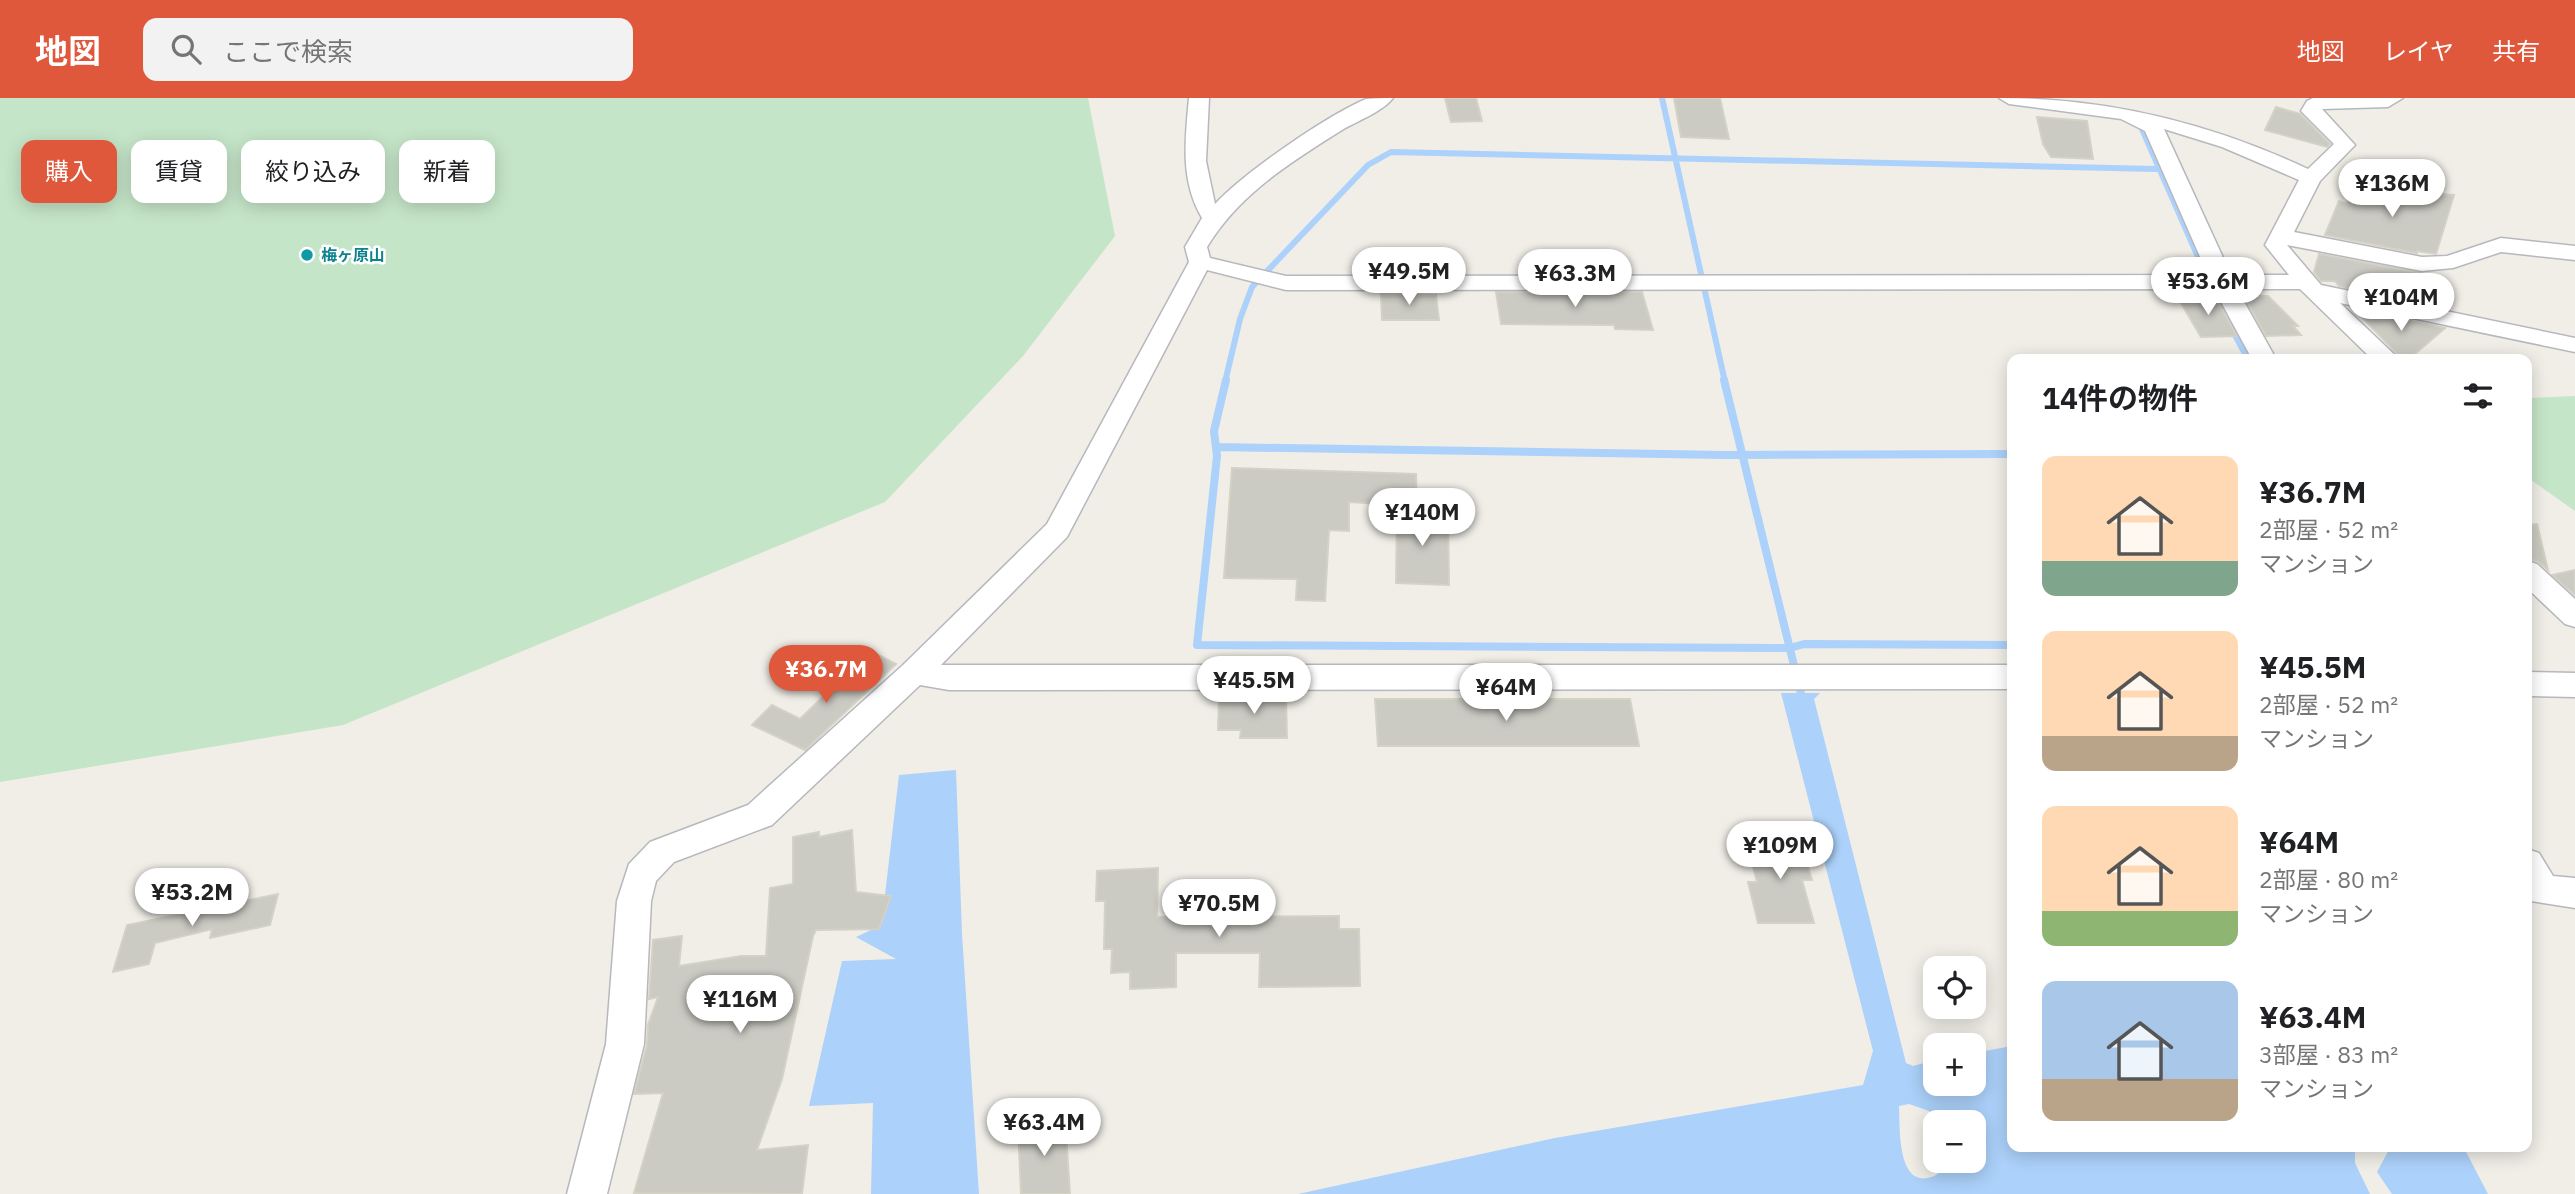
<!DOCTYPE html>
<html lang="ja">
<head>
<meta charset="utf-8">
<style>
  body { margin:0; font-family:"IBM Plex Sans","Noto Sans JP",sans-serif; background:#f2f2f2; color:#202124; height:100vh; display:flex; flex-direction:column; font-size:26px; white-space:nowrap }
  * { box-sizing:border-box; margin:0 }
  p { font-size:23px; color:#757577 }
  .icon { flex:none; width:38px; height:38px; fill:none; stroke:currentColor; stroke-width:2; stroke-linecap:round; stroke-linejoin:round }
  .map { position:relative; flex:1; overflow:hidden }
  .details { position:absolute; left:2007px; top:256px; width:525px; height:798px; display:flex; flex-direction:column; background:#fff; border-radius:14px; box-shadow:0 4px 18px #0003 }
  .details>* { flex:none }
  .guide { position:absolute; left:21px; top:42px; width:665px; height:63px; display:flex; gap:14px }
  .fabs { position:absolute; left:1923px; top:858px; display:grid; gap:14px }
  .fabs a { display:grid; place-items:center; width:63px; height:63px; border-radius:14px; background:#fff; box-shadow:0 4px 18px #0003; font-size:35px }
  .price { position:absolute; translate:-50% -60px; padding:0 16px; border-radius:24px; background:#fff; color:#222; font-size:23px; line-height:46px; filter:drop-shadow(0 2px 4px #0008) }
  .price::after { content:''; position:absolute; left:50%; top:42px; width:21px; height:16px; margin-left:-10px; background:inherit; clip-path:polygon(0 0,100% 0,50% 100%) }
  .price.current { background:#e0583c; color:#fff }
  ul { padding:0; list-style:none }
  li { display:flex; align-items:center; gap:21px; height:175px; padding:0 35px }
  li span { display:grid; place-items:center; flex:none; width:196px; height:140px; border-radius:14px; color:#555 }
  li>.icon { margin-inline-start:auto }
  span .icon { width:84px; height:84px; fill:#fffc; stroke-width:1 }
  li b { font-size:30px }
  h2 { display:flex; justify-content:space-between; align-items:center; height:84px; padding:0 35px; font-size:30px }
  .chip { padding:0 24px; border-radius:14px; background:#fff; box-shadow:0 4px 18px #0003; font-size:24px; line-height:63px }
  .chip.current { background:#e0583c; color:#fff }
  header { display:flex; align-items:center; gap:42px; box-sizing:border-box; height:98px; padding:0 35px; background:#e0583c; color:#fff }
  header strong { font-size:33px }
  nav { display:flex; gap:38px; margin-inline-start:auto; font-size:24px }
  .search { width:490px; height:63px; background:#f2f2f2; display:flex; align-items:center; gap:18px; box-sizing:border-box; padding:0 24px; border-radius:14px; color:#757577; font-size:26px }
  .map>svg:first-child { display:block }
  .green { fill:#c5e5c8 }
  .water { fill:#acd1fa; fill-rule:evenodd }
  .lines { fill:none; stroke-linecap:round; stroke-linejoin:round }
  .stream-far1 { stroke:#acd1fa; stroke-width:6 }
  .stream { stroke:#acd1fa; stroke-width:8 }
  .building { fill:#cbcac3; stroke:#d4d1c5; stroke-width:2 }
  .street-casing { stroke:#b7b8bd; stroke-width:3 }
  .street { fill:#fff; fill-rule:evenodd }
  .culture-dot { fill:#0f9aa8; stroke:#fff; stroke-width:2.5 }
  .labels { text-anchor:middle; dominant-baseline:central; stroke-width:5; stroke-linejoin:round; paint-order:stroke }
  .far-culture-label { font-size:16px; font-weight:bold; fill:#0d838f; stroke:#fff; text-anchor:start }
</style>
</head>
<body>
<header>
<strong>地図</strong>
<div class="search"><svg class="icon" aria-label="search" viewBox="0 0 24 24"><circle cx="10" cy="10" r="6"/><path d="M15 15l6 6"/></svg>ここで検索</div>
<nav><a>地図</a><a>レイヤ</a><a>共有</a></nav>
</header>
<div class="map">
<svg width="2575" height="1096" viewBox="0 0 2575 1096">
  <rect width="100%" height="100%" fill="#f0eee7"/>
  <path class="green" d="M0 0H1088L1115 138 1023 258 885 404 343 627 0 684Z
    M2575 298V413L2527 379V300Z"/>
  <path class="water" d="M1781 595H1820L1814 601 1906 965 1913 968 1935 962 1936 985H1974V955L2012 948V1048H2361L2355 1054V1065L2370 1096H1298L1555 1040 1863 987 1873 953ZM1909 1006 1929 1013 1937 1024H1974V1062H1945C1942 1073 1938 1078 1928 1080 1897 1086 1900 1029 1899 1008Z
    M956 672 962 836 979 1096H871L873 1005 809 1008 842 863 896 861 856 839 873 831 883 814 899 677Z
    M2391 1048H2463L2488 1096H2392L2377 1074Z"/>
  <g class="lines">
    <path class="stream-far1" d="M1662 0 1725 284
      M2142 31 2220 209
      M2230 228 2248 261
      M1225 284 1240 221 1252 189 1368 67 1391 54 2157 71"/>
    <path class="stream" d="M1226 282 1214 333 1217 358 1197 547 1790 550 1804 546 2012 547
      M1724 282 1803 604
      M1216 349 1725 357 2012 356"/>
  </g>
  <path class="building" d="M1445 0H1476L1482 23 1451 24Z
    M1674 0H1720L1729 41 1681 39Z
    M2276 9 2300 16 2330 46 2327 49 2265 32Z
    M2037 19 2087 23 2093 61 2051 59 2043 46Z
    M2353 87 2369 92 2454 97 2436 156 2417 153V155L2325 137 2339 103 2347 106Z
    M2319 156 2421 175 2426 206 2339 188 2335 183H2321L2314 174Z
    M1496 194H1642L1653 232 1615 231 1614 227 1501 226Z
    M1381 196 1436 197 1439 222H1382Z
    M2244 198H2268L2298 228H2293L2301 237 2266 238Z
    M2215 199 2237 238 2201 239 2178 200Z
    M2354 211 2445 230 2409 261H2402Z
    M1232 370 1416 376 1417 408 1349 404V433L1329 432 1325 503 1296 502 1297 481 1224 480Z
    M1397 413 1448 415 1449 487 1396 485Z
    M2537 426 2548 472 2538 463 2527 461V427Z
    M2575 472V497L2552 477Z
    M870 553 896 566 805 652 752 627 772 607 800 621Z
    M1219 599H1286L1287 640H1240L1241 632H1218Z
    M1375 601H1630L1639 648H1378Z
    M852 732 856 794 891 798 879 831 816 832 813 838 782 981 757 1052 808 1047 802 1096 634 1095 663 995 634 996 647 947 648 927 658 899 649 901 653 842 682 838 679 868 741 858H766L770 790 793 786V739L819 734V739Z
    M1800 741 1812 782H1802L1814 825H1758L1748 784H1757L1746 742Z
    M1158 770 1157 819 1339 818V831H1359L1360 888 1259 889 1260 855H1176V889L1130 891V874L1111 875 1112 851H1104L1105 803H1096L1097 773Z
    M278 796 270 827 210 840 212 831 155 845 149 866 113 874 127 827Z
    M1065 1019 1070 1096H1021L1018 1027Z"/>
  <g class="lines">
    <g class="street-casing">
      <path id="street" d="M1189 0H1209L1206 63 1215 106C1245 74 1326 18 1366 1 1374 0 1384 0 1393 0 1382 14 1357 23 1342 32 1291 64 1239 96 1207 149L1210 160 1286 178 2208 177 2145 33 2121 21 2009 6 1999 0C2108 0 2210 25 2308 71L2334 46 2301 13 2307 3 2313 0H2403L2388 9 2322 11 2355 47 2320 83 2294 134 2422 159 2447 158 2501 140 2575 148V162L2501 154 2453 170 2422 173 2287 147 2321 187 2575 240V254L2340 205 2399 261H2372L2300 191H2237L2276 261H2252L2214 191 1286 192 1207 172 1067 439 941 567H2012V591L949 592 920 587 772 727 674 764 656 783 651 803 644 946 607 1096H567L606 946 617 803 629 766 650 744 748 707 903 567 1047 426 1189 164 1185 149 1202 120C1180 83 1185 42 1189 0ZM2164 31 2222 49 2299 82 2265 147 2289 177H2231Z
        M2527 463 2537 466 2575 501V529L2565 526 2527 490Z
        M2527 574 2575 575V599L2527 598Z
        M2527 751 2539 755 2553 778 2575 780V810L2531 803 2527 796Z"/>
    </g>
    <use href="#street" class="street"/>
  </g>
  <circle class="culture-dot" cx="307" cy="157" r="7"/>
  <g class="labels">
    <g class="far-culture-label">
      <text x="321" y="157">梅ヶ原山</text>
    </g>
  </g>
</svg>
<div class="fabs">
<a><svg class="icon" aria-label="locate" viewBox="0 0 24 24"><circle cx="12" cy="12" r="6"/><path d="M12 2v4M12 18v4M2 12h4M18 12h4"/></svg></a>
<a>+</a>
<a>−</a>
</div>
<b class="price" style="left:2392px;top:121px">¥136M</b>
<b class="price" style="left:1409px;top:209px">¥49.5M</b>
<b class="price" style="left:1575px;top:211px">¥63.3M</b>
<b class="price" style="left:2208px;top:219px">¥53.6M</b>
<b class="price" style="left:2401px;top:235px">¥104M</b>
<b class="price" style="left:1422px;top:450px">¥140M</b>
<b class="price current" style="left:826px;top:607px">¥36.7M</b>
<b class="price" style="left:1254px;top:618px">¥45.5M</b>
<b class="price" style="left:1506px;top:625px">¥64M</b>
<b class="price" style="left:1780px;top:783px">¥109M</b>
<b class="price" style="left:192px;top:830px">¥53.2M</b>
<b class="price" style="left:1219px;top:841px">¥70.5M</b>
<b class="price" style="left:740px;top:937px">¥116M</b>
<b class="price" style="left:1044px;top:1060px">¥63.4M</b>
<div class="guide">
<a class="chip current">購入</a>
<a class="chip">賃貸</a>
<a class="chip">絞り込み</a>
<a class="chip">新着</a>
</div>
<section class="details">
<h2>14件の物件<svg class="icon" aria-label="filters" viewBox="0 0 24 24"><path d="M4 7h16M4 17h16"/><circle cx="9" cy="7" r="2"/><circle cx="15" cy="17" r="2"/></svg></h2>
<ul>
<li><span style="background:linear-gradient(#ffd9b3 75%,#7fa58c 0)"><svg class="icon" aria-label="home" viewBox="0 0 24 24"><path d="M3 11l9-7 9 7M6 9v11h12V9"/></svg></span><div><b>¥36.7M</b><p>2部屋 · 52 m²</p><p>マンション</p></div></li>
<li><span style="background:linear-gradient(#ffd9b3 75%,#b9a48a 0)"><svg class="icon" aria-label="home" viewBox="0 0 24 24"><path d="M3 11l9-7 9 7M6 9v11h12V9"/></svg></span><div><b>¥45.5M</b><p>2部屋 · 52 m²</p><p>マンション</p></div></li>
<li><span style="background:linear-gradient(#ffd9b3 75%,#8fb573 0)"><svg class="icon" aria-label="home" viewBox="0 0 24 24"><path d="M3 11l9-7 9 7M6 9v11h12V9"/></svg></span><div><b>¥64M</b><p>2部屋 · 80 m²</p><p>マンション</p></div></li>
<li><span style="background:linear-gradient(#a9c7e8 70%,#b9a48a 0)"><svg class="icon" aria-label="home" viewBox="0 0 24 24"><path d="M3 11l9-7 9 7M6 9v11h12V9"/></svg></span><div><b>¥63.4M</b><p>3部屋 · 83 m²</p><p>マンション</p></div></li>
</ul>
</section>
</div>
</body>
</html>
